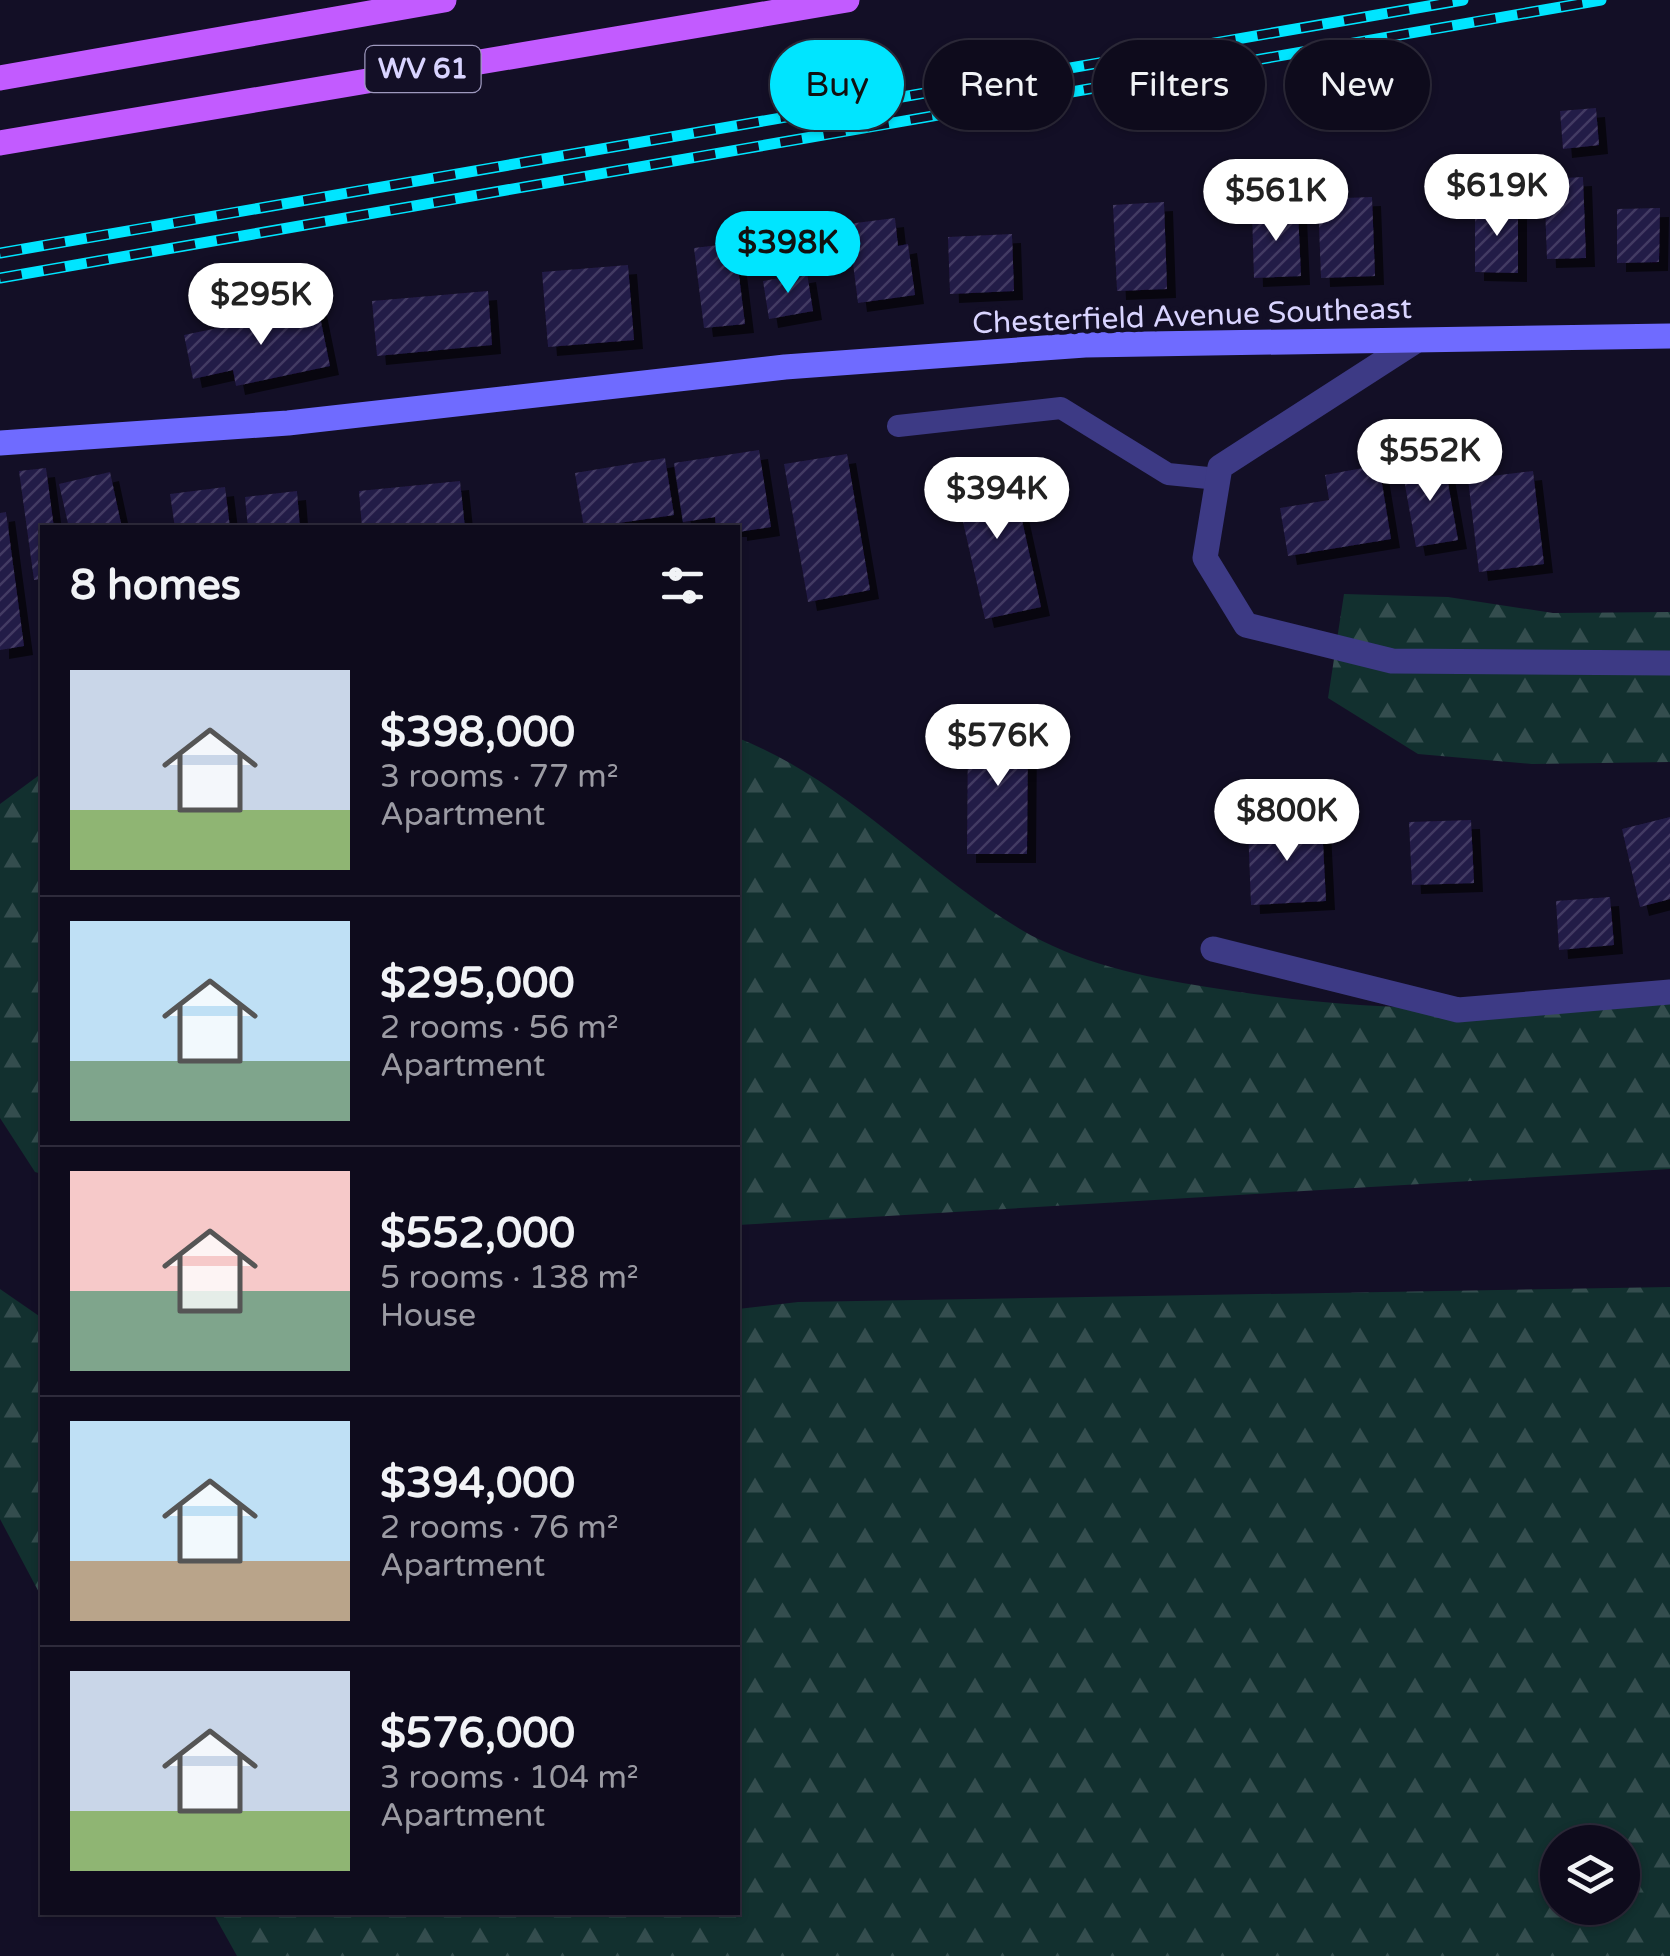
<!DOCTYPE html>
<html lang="en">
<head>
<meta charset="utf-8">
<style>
  body { margin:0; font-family:"Varela Round",sans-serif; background:#171425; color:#f1f3f6; height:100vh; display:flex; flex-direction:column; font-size:38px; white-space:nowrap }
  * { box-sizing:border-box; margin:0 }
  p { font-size:32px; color:#9b9ba3 }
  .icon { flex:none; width:55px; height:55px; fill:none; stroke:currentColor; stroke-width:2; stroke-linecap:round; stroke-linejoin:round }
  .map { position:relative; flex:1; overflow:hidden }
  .sheet { position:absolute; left:40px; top:525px; width:700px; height:1390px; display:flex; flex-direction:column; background:#0e0b1c; border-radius:0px; box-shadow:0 2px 8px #0004,0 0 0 2px #2e2b3b }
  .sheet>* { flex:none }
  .hud { position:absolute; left:770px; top:40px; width:750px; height:90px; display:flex; gap:20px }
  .fabs { position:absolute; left:1540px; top:1825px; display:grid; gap:20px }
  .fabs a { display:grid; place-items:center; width:100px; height:100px; border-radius:50%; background:#0e0b1c; box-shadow:0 2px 8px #0004,0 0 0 2px #2e2b3b; font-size:50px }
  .price { position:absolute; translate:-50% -85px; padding:0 22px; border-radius:35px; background:#fff; color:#222; font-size:32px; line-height:65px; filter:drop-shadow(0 2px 5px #0008) }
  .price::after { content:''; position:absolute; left:50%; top:60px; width:30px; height:22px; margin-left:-15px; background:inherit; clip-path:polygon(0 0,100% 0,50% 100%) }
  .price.current { background:#00e5ff; color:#111 }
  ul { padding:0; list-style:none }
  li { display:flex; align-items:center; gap:30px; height:250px; padding:0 30px }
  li+li { border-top:2px solid #2e2b3b }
  li span { display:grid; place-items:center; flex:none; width:280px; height:200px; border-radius:0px; color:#555 }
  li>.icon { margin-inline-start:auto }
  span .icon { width:120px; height:120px; fill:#fffc; stroke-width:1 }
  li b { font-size:42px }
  h2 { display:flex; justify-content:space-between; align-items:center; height:120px; padding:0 30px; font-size:42px }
  .pill { padding:0 35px; border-radius:45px; background:#0e0b1c; box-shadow:0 2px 8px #0004,0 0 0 2px #2e2b3b; font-size:35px; line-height:90px }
  .pill.current { background:#00e5ff; color:#111 }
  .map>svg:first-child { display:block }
  .forest { fill:url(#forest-firs); fill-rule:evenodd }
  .building { fill:url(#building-hatch); filter:url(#shadow) }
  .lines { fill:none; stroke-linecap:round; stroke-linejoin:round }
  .lane { stroke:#3d3a85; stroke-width:22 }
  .street { stroke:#3d3a85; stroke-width:25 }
  .secondary { stroke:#6f6bff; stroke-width:25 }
  .primary { stroke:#c25bff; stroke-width:25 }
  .rail-casing { stroke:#00e5ff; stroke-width:11 }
  .rail { stroke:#130f26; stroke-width:8; stroke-dasharray:22; stroke-linecap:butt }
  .labels { text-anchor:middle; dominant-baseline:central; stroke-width:9; stroke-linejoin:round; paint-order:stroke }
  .shield { fill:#130f26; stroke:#9e99be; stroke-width:2.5 }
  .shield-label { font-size:28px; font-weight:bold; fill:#d9d4ff }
  .street-label { font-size:30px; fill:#d9d4ff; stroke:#130f26 }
</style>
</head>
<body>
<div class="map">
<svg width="1670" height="1956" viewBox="0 0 1670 1956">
  <defs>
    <pattern id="forest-firs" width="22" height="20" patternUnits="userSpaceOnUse" patternTransform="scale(2.5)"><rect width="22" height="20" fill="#12302f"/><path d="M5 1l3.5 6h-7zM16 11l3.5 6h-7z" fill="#344d4e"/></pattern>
    <pattern id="building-hatch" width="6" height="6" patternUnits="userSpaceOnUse" patternTransform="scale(2.5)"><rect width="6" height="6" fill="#241b47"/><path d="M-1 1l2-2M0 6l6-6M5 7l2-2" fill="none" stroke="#433b63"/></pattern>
    <filter id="shadow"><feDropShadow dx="9" dy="9" stdDeviation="0" flood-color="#0009"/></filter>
  </defs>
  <rect width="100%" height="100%" fill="#130f26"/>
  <path class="forest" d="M1344 594 1448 597 1553 613 1670 612V762L1532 764 1418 754 1328 698Z
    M738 738C845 780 922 870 1020 929 1077 963 1143 977 1207 987 1286 1000 1369 1008 1450 1008 1523 1008 1597 1000 1670 995V1169L738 1225Z
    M42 773V1174L35 1172 0 1118V804Z
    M1670 1287V1956H237L213 1913 738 1912V1309L798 1302ZM1558 1842H1622V1908H1558Z
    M0 1289 42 1318V1598L0 1519Z"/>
  <path class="building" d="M1596 108 1599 145 1563 149 1560 111Z
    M1583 177 1586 258 1547 259 1544 179Z
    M1372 197 1375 276 1321 278 1318 199Z
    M1164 202 1167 289 1117 291 1113 205Z
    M1475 205H1518V273L1475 272Z
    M1660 208 1659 262 1617 263V209Z
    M1298 211 1301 276 1254 278 1252 212Z
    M895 218 898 246 908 244 915 295 858 303 848 224Z
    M1012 234 1014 291 950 294 948 237Z
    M735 243 745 324 704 328 694 248Z
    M628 265 634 340 548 347 542 272Z
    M807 273 813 311 769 319 763 281Z
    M488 291 492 345 377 356 372 301Z
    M318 307 330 366 236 386 233 370 193 379 184 335Z
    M759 450 771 527 738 532V528H716L715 517 683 522 674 463Z
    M847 454 870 590 808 602 784 464Z
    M665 458 674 515 584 528 575 473Z
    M1444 460 1458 540 1416 547 1402 468Z
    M1010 465 1041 607 985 619 953 478Z
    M1379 465 1391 539 1288 556 1280 508 1329 500 1325 475Z
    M46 468 54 528H42V579L34 580 19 471Z
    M1533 471 1544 564 1479 572 1468 479Z
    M110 472 122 528H69L59 484Z
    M460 481 465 528H362L359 491Z
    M225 487 230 528H175L170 494Z
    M297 491 300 528H248L245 497Z
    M6 512 24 646 0 650V513Z
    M968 724H1028L1027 854H967Z
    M1670 817V899L1640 907 1622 829Z
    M1471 820 1474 883 1412 885 1409 822Z
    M1322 824 1326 901 1251 905 1248 827Z
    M1610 897 1614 945 1559 950 1556 901Z"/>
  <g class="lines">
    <path class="lane" d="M898 426 1061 408 1168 474 1218 479"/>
    <path class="street" d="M1414 342 1220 467 1205 558 1246 625 1392 661 1670 663
      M1213 949 1458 1010 1670 992"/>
    <path class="secondary" d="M0 443 288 423 785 367 1085 345 1670 336"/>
    <path class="primary" d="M0 78 444 0
      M0 143 847 0"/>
    <g class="rail-casing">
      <path id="rail" d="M0 253 1463 0
        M0 278 1601 0"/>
    </g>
    <use href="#rail" class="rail"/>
  </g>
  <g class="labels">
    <rect class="shield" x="365.5" y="46" width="115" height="46" rx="8"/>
    <g class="shield-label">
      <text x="423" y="69">WV 61</text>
    </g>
    <g class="street-label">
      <text transform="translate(1192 316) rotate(-2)">Chesterfield Avenue Southeast</text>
    </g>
  </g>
</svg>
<div class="fabs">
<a><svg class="icon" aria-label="layers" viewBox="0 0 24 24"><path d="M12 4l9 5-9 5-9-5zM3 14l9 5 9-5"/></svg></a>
</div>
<b class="price" style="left:1497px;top:239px">$619K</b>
<b class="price" style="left:1276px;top:244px">$561K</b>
<b class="price current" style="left:788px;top:296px">$398K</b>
<b class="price" style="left:261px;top:348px">$295K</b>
<b class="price" style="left:1430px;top:504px">$552K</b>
<b class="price" style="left:997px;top:542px">$394K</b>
<b class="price" style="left:998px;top:789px">$576K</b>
<b class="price" style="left:1287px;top:864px">$800K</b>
<div class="hud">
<a class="pill current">Buy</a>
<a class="pill">Rent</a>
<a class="pill">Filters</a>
<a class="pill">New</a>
</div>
<section class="sheet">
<h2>8 homes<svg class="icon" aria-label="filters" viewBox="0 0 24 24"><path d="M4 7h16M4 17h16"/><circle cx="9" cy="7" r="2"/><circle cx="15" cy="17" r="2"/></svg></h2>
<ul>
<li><span style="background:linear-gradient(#c9d6e8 70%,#8fb573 0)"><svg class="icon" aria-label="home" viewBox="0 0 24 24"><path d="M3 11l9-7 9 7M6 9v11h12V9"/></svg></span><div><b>$398,000</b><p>3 rooms · 77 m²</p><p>Apartment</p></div></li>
<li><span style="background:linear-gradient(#bfe0f5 70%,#7fa58c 0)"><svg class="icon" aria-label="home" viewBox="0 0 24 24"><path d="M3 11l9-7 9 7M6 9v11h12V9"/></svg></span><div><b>$295,000</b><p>2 rooms · 56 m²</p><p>Apartment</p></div></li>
<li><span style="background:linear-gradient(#f6c9c9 60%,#7fa58c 0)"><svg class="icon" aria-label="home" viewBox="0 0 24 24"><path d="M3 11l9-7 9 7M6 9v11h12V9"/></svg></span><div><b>$552,000</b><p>5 rooms · 138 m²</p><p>House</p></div></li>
<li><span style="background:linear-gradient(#bfe0f5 70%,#b9a48a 0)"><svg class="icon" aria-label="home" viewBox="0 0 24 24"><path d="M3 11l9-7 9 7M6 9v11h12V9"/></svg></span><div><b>$394,000</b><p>2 rooms · 76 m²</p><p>Apartment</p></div></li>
<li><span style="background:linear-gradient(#c9d6e8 70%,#8fb573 0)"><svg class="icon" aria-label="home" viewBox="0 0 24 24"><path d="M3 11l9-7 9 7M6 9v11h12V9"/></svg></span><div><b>$576,000</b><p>3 rooms · 104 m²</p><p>Apartment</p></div></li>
</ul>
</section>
</div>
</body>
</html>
